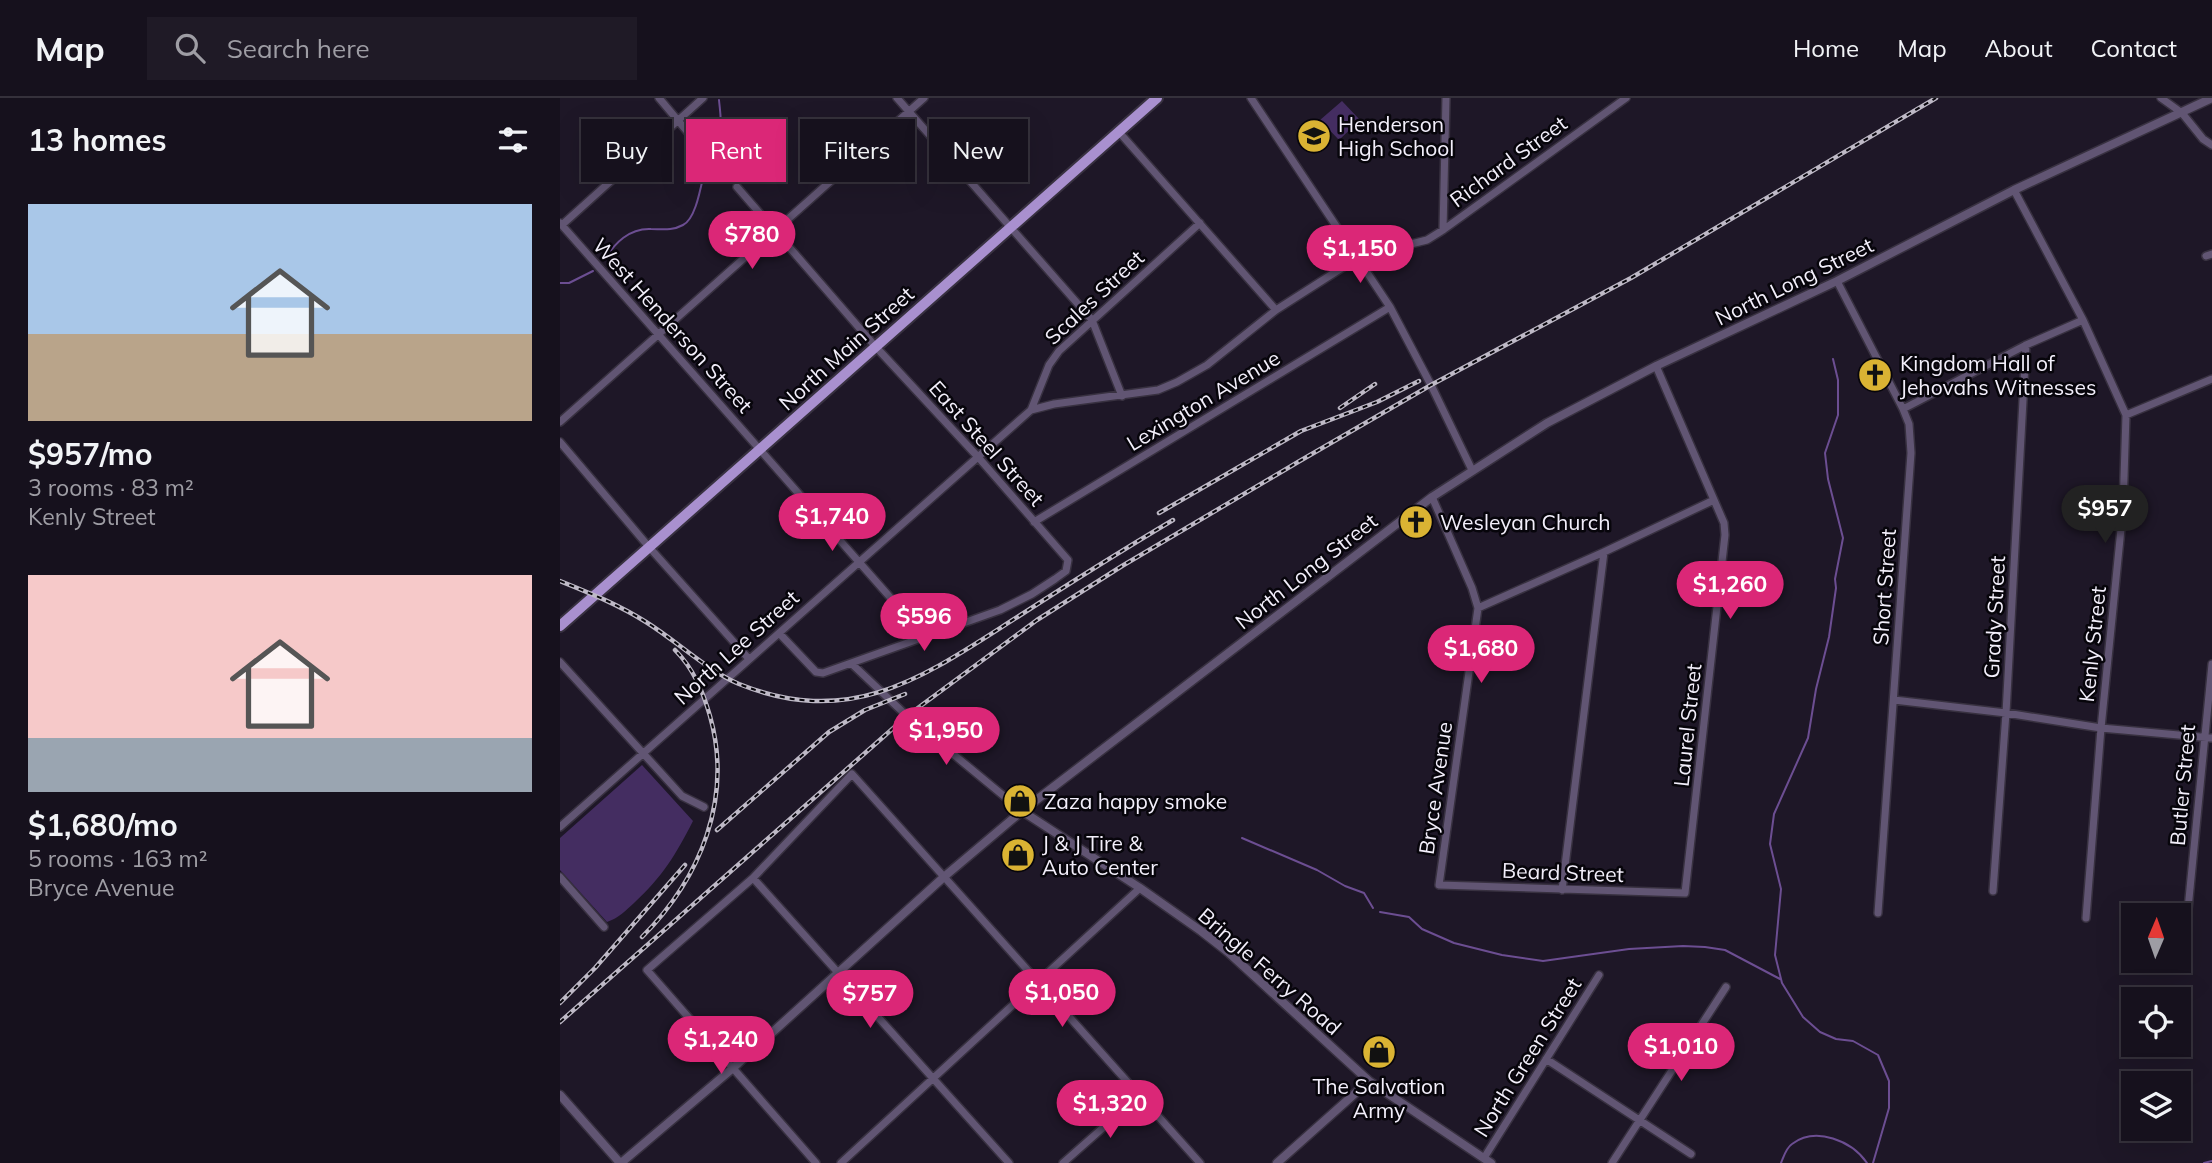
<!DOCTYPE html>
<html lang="en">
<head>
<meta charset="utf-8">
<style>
  body { margin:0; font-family:Mulish,sans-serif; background:#1f1a26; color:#f1f3f6; height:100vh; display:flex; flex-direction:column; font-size:26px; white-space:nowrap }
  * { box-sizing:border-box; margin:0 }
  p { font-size:23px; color:#9e9da4 }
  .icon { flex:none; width:38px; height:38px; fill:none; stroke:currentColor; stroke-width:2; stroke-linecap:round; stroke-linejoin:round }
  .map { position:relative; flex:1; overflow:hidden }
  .panel { display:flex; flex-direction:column; background:#16111d; width:560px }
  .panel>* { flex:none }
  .banner { position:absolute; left:21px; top:21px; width:665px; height:63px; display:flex; gap:14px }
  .needle { width:46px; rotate:2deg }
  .controls { position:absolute; left:1561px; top:805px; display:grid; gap:14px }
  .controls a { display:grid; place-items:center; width:70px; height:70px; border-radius:0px; background:#16111d; box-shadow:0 7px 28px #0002,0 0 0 2px #35313b; font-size:35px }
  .price { position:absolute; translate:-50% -60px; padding:0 16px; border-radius:24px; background:#db2777; color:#fff; font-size:23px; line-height:46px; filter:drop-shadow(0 2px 4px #0008) }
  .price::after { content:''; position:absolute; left:50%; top:42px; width:21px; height:16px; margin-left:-10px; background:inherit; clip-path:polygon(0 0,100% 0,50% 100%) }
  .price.on { background:#222; color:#fff }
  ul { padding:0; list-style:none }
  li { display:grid; align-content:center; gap:14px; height:371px; padding:0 28px }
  li span { display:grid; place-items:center; height:217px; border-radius:0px; color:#555 }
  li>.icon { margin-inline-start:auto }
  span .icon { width:126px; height:126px; fill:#fffc; stroke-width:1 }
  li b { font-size:30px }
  h2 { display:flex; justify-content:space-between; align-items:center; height:84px; padding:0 28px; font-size:30px }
  .chip { padding:0 24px; border-radius:0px; background:#16111d; box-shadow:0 7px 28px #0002,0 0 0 2px #35313b; font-size:24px; line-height:63px }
  .chip.on { background:#db2777; color:#fff }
  header { display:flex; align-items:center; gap:42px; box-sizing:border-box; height:98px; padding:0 35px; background:#16111d; border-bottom:2px solid #35313b }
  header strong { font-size:33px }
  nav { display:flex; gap:38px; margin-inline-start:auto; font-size:24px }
  .search { width:490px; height:63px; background:#1f1a26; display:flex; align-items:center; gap:18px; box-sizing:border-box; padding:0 24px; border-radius:0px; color:#9e9da4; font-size:26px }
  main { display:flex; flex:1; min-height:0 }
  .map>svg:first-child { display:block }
  .green { fill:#442d61 }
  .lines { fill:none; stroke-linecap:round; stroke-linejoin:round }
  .stream { stroke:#6c4e92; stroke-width:2 }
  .minor-casing { stroke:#383140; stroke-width:10 }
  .tertiary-casing { stroke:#383140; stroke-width:11 }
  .primary-casing { stroke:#383140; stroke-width:14 }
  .minor { stroke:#615573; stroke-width:7 }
  .tertiary { stroke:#615573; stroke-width:8 }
  .primary { stroke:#a990cf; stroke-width:10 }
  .rail-casing { stroke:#beb9c6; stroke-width:4.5 }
  .rail { stroke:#07050b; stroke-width:2; stroke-dasharray:5; stroke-linecap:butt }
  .labels { text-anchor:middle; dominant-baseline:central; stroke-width:5; stroke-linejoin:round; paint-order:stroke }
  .poi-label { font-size:21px; fill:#f3effb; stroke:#07050b; text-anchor:start }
  .street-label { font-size:21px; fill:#f3effb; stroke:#07050b }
</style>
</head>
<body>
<header>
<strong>Map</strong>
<div class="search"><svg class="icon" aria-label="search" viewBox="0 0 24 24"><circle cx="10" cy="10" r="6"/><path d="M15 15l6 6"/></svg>Search here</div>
<nav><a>Home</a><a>Map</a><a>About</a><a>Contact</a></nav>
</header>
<main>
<section class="panel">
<h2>13 homes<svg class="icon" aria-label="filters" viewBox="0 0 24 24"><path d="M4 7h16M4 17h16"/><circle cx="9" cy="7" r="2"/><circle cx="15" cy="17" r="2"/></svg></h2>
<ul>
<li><span style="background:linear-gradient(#a9c7e8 60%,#b9a48a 0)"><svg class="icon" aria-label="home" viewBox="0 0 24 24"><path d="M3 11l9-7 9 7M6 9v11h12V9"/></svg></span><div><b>$957/mo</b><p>3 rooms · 83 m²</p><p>Kenly Street</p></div></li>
<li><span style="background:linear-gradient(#f6c9c9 75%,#9aa5b1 0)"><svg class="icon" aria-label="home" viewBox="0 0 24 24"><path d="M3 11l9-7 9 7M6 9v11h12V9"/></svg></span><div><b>$1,680/mo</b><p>5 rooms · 163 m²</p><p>Bryce Avenue</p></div></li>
</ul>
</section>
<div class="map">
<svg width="1652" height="1065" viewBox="0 0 1652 1065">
  <rect width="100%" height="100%" fill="#1e1727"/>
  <path class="green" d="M782 3 800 22 779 42 760 22Z
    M82 667 133 723C115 758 103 778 74 805 65 813 59 820 47 824L0 772V740Z"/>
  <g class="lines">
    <path class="stream" d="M44 162C55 145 69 130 91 131 102 131 112 133 123 127 138 120 142 78 147 63 149 53 158 46 160 34 162 23 160 13 159 2
      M0 185H9L33 173
      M1273 261 1278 282V317L1265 355 1268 381 1283 440 1275 481 1276 490 1269 539 1256 591 1248 640 1214 716 1210 746 1221 791 1215 857 1222 885 1243 919 1260 934 1276 941 1293 943 1318 957 1329 983V1010L1313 1065
      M682 740 757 772 785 788 804 795 813 810
      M820 814 849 819 862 831 894 845 942 857 983 863 1069 851 1123 848 1145 849 1165 852 1220 881
      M1221 1065C1224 1058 1226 1050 1232 1046 1256 1028 1292 1043 1307 1065
      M1644 1065 1652 1063"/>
    <g class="minor-casing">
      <path id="minor" d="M99 0 142 51
        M337 0 532 222 562 298
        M691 0 830 209 871 287 912 372
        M1601 0 1622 15 1643 41 1652 47
        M559 34 716 212
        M177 89 315 248 418 359 508 462 506 473 495 481 472 496 440 512 263 575 256 574 219 535
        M1454 92 1523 222 1566 317 1563 411 1541 630 1526 820
        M0 125 366 540
        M2 127 143 0
        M883 132 886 0
        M1646 158 1652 156
        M1277 183 1343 311 1349 326 1351 355 1318 815
        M1343 311 1466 247 1523 222
        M471 312 489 267 499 253 640 125
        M1566 317 1652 281
        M0 324 364 0
        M0 344 89 449 189 561
        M872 399 912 490 918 510 879 787 1125 795 1165 437 1164 425 1096 268
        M474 424 830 209
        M918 510 1044 454 1154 402
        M0 564 122 698 144 709
        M292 566 347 618 462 713
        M1334 602 1446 615 1541 630 1652 640
        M0 729 471 312 494 306 598 292 617 284 647 267 716 212 799 159 867 142 883 132 1066 0
        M0 779 44 829
        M193 780 449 1065
        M1002 792 1044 454
        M1433 793 1446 615 1466 247
        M1628 811 1652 566
        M986 961 1131 1056
        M924 1060 1039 877
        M256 1065 87 872 193 780 292 676 640 1065
        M281 1065 580 790
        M503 1065 580 997
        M1052 1065 1166 889"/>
    </g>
    <g class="tertiary-casing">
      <path id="tertiary" d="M462 713 580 790 641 833 668 854 809 983 931 1065
        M0 997 60 1065
        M61 1065 173 970 385 778 462 713 872 399 987 325 1096 268 1277 183 1454 92 1652 0
        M717 1065 809 983"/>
    </g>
    <g class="primary-casing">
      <path id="primary" d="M0 528 597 0"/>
    </g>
    <use href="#minor" class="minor"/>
    <use href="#tertiary" class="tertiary"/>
    <use href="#primary" class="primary"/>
    <g class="rail-casing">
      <path id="rail" d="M780 310 815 286
        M599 415 741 333 817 304 859 283
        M0 483C30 495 59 507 86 524 118 544 145 571 179 586 294 632 366 577 459 518 510 485 561 453 613 422
        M157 732 269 634 305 612 345 596
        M82 839C141 780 173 700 150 618 143 594 134 571 115 552
        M0 905 35 870 125 767
        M0 924 347 618 477 522 562 468 738 364 871 287 1071 180 1376 0"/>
    </g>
    <use href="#rail" class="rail"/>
  </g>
  <defs>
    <g id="school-disc" transform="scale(1.75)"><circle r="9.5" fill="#dab333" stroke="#07050b"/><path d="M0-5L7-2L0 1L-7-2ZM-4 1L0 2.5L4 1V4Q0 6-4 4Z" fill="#111"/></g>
    <g id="church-disc" transform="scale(1.75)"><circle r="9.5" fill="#dab333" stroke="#07050b"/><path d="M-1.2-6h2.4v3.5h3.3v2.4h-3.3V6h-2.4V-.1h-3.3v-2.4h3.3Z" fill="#111"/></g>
    <g id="shop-disc" transform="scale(1.75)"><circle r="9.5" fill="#dab333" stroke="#07050b"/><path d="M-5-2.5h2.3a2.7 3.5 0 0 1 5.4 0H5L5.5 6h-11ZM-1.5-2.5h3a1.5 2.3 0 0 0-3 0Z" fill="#111"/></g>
  </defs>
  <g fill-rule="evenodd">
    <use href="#school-disc" x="754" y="38"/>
    <use href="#church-disc" x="1315" y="277"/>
    <use href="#church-disc" x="856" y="424"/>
    <use href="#shop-disc" x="460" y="703"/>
    <use href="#shop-disc" x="458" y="757"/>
    <use href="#shop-disc" x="819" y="954"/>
  </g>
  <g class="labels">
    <g class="poi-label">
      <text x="778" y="26">Henderson<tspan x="778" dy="24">High School</tspan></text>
      <text x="1340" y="265">Kingdom Hall of<tspan x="1340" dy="24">Jehovahs Witnesses</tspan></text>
      <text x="880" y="424">Wesleyan Church</text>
      <text x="484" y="703">Zaza happy smoke</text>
      <text x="482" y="745">J &amp; J Tire &amp;<tspan x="482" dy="24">Auto Center</tspan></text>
      <text x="819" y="988" text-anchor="middle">The Salvation<tspan x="819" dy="24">Army</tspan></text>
    </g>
    <g class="street-label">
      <text transform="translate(948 63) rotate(-36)">Richard Street</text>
      <text transform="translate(1234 183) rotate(-26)">North Long Street</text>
      <text transform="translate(534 199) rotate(-43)">Scales Street</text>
      <text transform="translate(113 227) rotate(48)">West Henderson Street</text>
      <text transform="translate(286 250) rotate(-42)">North Main Street</text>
      <text transform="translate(643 302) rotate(-31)">Lexington Avenue</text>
      <text transform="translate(427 345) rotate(48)">East Steel Street</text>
      <text transform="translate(746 473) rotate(-38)">North Long Street</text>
      <text transform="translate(1324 489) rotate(-86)">Short Street</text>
      <text transform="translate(1434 519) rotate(-87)">Grady Street</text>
      <text transform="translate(1532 546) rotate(-84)">Kenly Street</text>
      <text transform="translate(176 549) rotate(-42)">North Lee Street</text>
      <text transform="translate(1127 627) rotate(-84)">Laurel Street</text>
      <text transform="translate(1622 687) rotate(-85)">Butler Street</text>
      <text transform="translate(875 690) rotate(-82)">Bryce Avenue</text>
      <text transform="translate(1003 774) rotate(2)">Beard Street</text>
      <text transform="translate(710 873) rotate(41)">Bringle Ferry Road</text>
      <text transform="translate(967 959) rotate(-58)">North Green Street</text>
    </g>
  </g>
</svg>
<div class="controls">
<a><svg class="needle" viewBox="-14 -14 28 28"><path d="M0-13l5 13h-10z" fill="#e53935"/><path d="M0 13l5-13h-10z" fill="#9e9da4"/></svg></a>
<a><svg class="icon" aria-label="locate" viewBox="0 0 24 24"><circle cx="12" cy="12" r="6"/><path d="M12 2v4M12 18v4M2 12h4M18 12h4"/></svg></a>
<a><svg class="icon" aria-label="layers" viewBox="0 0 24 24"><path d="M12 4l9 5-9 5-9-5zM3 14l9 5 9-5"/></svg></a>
</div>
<b class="price" style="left:192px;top:173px">$780</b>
<b class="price" style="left:800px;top:187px">$1,150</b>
<b class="price on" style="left:1545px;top:447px">$957</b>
<b class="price" style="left:272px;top:455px">$1,740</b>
<b class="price" style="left:1170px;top:523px">$1,260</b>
<b class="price" style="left:364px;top:555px">$596</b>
<b class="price" style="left:921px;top:587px">$1,680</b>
<b class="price" style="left:386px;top:669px">$1,950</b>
<b class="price" style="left:502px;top:931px">$1,050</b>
<b class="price" style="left:310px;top:932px">$757</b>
<b class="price" style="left:161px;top:978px">$1,240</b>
<b class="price" style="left:1121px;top:985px">$1,010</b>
<b class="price" style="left:550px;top:1042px">$1,320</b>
<div class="banner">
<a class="chip">Buy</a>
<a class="chip on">Rent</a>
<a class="chip">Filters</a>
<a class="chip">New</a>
</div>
</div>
</main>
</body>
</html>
